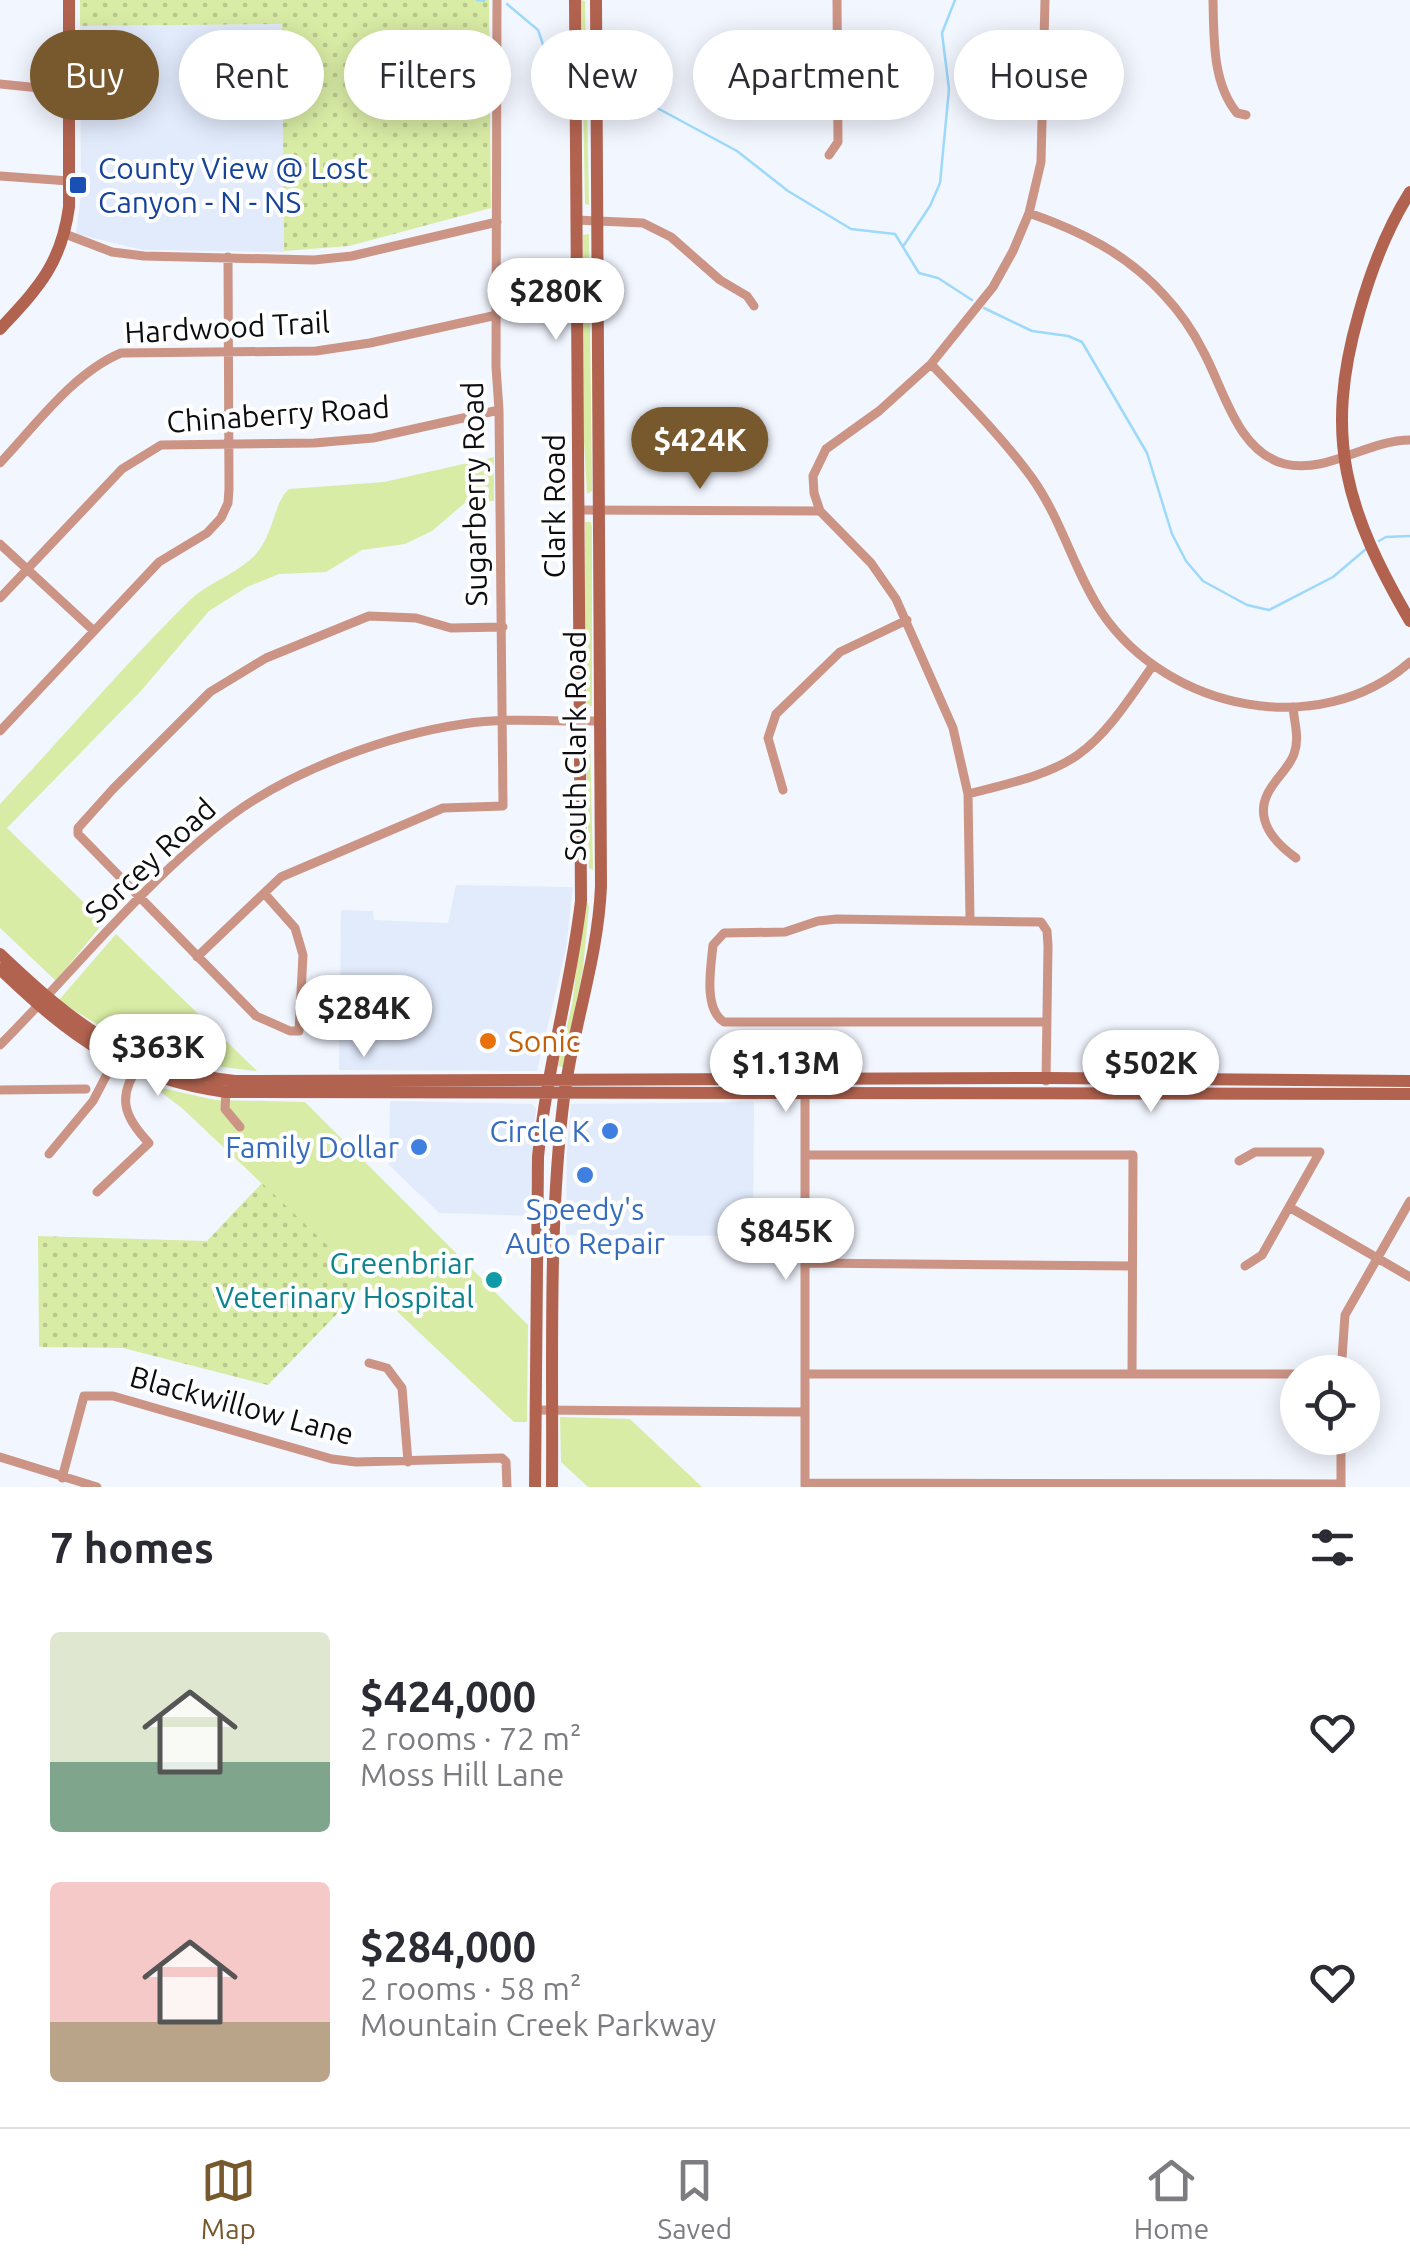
<!DOCTYPE html>
<html lang="en">
<head>
<meta charset="utf-8">
<style>
  body { margin:0; font-family:Ubuntu,sans-serif; background:#f2f2f3; color:#2b2b33; height:100vh; display:flex; flex-direction:column; font-size:38px; white-space:nowrap }
  * { box-sizing:border-box; margin:0 }
  p { font-size:32px; color:#7c7c81 }
  .icon { flex:none; width:55px; height:55px; fill:none; stroke:currentColor; stroke-width:2; stroke-linecap:round; stroke-linejoin:round }
  .map { position:relative; height:1487px; overflow:hidden }
  .sheet { display:flex; flex-direction:column; background:#fff; flex:1 }
  .sheet>* { flex:none }
  .hud { position:absolute; left:30px; top:30px; width:1350px; height:90px; display:flex; gap:20px }
  .fabs { position:absolute; left:1280px; top:1355px; display:grid; gap:20px }
  .fabs a { display:grid; place-items:center; width:100px; height:100px; border-radius:50%; background:#fff; box-shadow:0 5px 25px #0003; font-size:50px }
  .price { position:absolute; translate:-50% -85px; padding:0 22px; border-radius:35px; background:#fff; color:#222; font-size:32px; line-height:65px; filter:drop-shadow(0 2px 5px #0008) }
  .price::after { content:''; position:absolute; left:50%; top:60px; width:30px; height:22px; margin-left:-15px; background:inherit; clip-path:polygon(0 0,100% 0,50% 100%) }
  .price.active { background:#77592d; color:#fff }
  ul { padding:0; list-style:none }
  li { display:flex; align-items:center; gap:30px; height:250px; padding:0 50px }
  li span { display:grid; place-items:center; flex:none; width:280px; height:200px; border-radius:10px; color:#555 }
  li>.icon { margin-inline-start:auto }
  span .icon { width:120px; height:120px; fill:#fffc; stroke-width:1 }
  li b { font-size:42px }
  h2 { display:flex; justify-content:space-between; align-items:center; height:120px; padding:0 50px; font-size:42px }
  .tag { padding:0 35px; border-radius:45px; background:#fff; box-shadow:0 5px 25px #0003; font-size:35px; line-height:90px }
  .tag.active { background:#77592d; color:#fff }
  .tabs { display:flex; justify-content:space-around; align-items:center; height:140px; border-top:2px solid #e1e1e2; background:#fff; font-size:28px; color:#7c7c81 }
  .tabs a { display:grid; justify-items:center; gap:5px }
  .tabs .active { color:#77592d }
  .map>svg:first-child { display:block }
  .built { fill:#e2ebfc }
  .grass { fill:#d9eca5 }
  .park { fill:url(#park-dots) }
  .lines { fill:none; stroke-linecap:round; stroke-linejoin:round }
  .stream { stroke:#9cd9fb; stroke-width:2.5 }
  .street { stroke:#cc9485; stroke-width:9 }
  .secondary { stroke:#b2634f; stroke-width:12 }
  .transit-dot { fill:#1a4fb4; stroke:#fff; stroke-width:4 }
  .food-dot { fill:#e8710a; stroke:#fff; stroke-width:4 }
  .shop-dot { fill:#3f7fe0; stroke:#fff; stroke-width:4 }
  .culture-dot { fill:#0f9aa8; stroke:#fff; stroke-width:4 }
  .labels { text-anchor:middle; dominant-baseline:central; stroke-width:8; stroke-linejoin:round; paint-order:stroke }
  .transit-label { font-size:30px; fill:#164399; stroke:#fff; text-anchor:start }
  .street-label { font-size:30px; fill:#0b0d10; stroke:#fff }
  .food-label { font-size:30px; fill:#c56008; stroke:#fff; text-anchor:start }
  .shop-label { font-size:30px; fill:#366cbe; stroke:#fff; text-anchor:end }
  .culture-label { font-size:30px; fill:#0d838f; stroke:#fff; text-anchor:end }
</style>
</head>
<body>
<div class="map">
<svg width="1410" height="1487" viewBox="0 0 1410 1487">
  <defs>
    <pattern id="park-dots" width="8" height="8" patternUnits="userSpaceOnUse" patternTransform="scale(2.5)"><rect width="8" height="8" fill="#d9eca5"/><path d="M2 2h.1M6 6h.1" fill="none" stroke="#b9c98d" stroke-width="1.8" stroke-linecap="round"/></pattern>
  </defs>
  <rect width="100%" height="100%" fill="#f2f6ff"/>
  <path class="built" d="M282 24 284 252 143 250 76 234 81 195 80 26Z
    M456 885 573 887 566 949 537 1071 339 1070 341 910 373 911 374 920 448 923Z
    M390 1101 532 1104 536 1108 529 1216 439 1213 389 1165Z
    M754 1102 753 1236 566 1235 567 1147 571 1104Z"/>
  <path class="grass" d="M581 0 585 1 589 205 585 204Z
    M589 234 592 491 587 494 584 442 583 235Z
    M494 457V501L466 502 432 531 405 544 362 550 326 572 279 574 247 587 209 611 140 692 7 828 104 922 56 981 0 928V804C63 737 124 665 190 600 209 582 235 575 254 556 274 536 273 503 289 489L384 482Z
    M585 522H591L592 528V706H586L585 702Z
    M586 735H590L593 870 589 868Z
    M585 903H588L589 907 583 969 563 1067 558 1066 572 1004Z
    M116 934 257 1071C175 1063 127 1047 59 1000Z
    M153 1086 215 1100 305 1102 528 1325 527 1422H514L183 1109Z
    M560 1417 630 1419 702 1487H588L561 1462Z"/>
  <path class="park" d="M80 0H489L491 208 349 246 284 251 282 24 80 26Z
    M262 1183 367 1283 268 1385 123 1348 39 1347 38 1236 207 1241Z"/>
  <g class="lines">
    <path class="stream" d="M477 0 484 1
      M507 4 538 30 549 62 566 81
      M609 82 737 151 788 191 851 229 895 234 919 273 938 278 972 300
      M904 245 930 206 940 183 949 89 942 33 955 0
      M984 308 1032 331 1068 336 1082 342 1147 453 1172 534 1186 561 1203 581 1247 605 1269 610 1333 577 1366 549
      M1379 541 1386 537 1410 536"/>
    <path class="street" d="M1213 0C1214 37 1212 83 1237 113L1246 115
      M0 84 69 91
      M829 155 838 142 837 0
      M0 176 69 181
      M1029 213C1080 231 1126 253 1164 295 1179 311 1193 331 1203 351 1224 389 1237 452 1285 464 1328 474 1367 440 1410 440
      M576 220 643 223 671 237 720 280 747 296 754 306
      M65 234 112 252 144 256 314 260 352 256 497 222
      M931 364C966 401 1002 437 1032 478 1062 520 1074 571 1102 613 1168 710 1319 742 1410 662
      M0 463C35 426 73 373 121 353L316 351 370 343 497 315
      M579 510 820 511
      M0 544 94 631
      M0 598 122 469 161 445 314 443 373 438 499 410
      M1293 707C1294 722 1300 738 1294 754 1289 768 1275 779 1268 793 1254 820 1275 843 1296 858
      M0 731 159 562 207 533 221 518 228 503 229 489 228 257
      M783 790 768 738 776 714 840 652 907 620
      M968 794C1079 767 1089 759 1153 665
      M264 893 295 928 303 955 299 1031H290L256 1016 78 834V828L113 789 210 692 266 658 369 616 416 618 451 628 503 627
      M970 919 968 794 953 728 896 599 871 563 820 511 814 493 813 476 826 449 879 411 931 364 993 287 1013 251 1029 213 1041 162 1045 0
      M197 957 281 877 443 808 503 806 499 410 496 367 497 0
      M0 1045C76 969 145 880 232 815 293 770 388 735 463 724 508 717 554 722 599 721
      M1046 1081 1048 946 1047 931 1041 922 837 919 818 921 785 932 724 933 713 945C711 967 703 1009 724 1022H1047
      M805 1087V1486
      M0 1090 86 1089
      M226 1092 225 1109 240 1127
      M49 1154 93 1101 115 1059
      M805 1155H1133L1132 1373
      M1239 1161 1255 1152H1320L1262 1255 1245 1266
      M97 1192 149 1143C124 1117 116 1097 140 1064
      M1289 1207 1410 1277
      M805 1263 1131 1266
      M369 1363 387 1368 402 1388 408 1462
      M1341 1372 1345 1315 1410 1201
      M805 1374H1298
      M536 1410 805 1412
      M0 1457 97 1487
      M62 1478 84 1396H113L332 1459 356 1462 502 1458 506 1462 507 1487
      M805 1483 1341 1484
      M1341 1487V1438"/>
    <path class="secondary" d="M1410 192C1386 230 1371 270 1359 313 1323 438 1346 511 1410 621
      M0 329C38 288 61 265 69 207V0
      M0 954C75 1025 129 1069 235 1081L1046 1078 1410 1081
      M0 969C72 1038 125 1078 226 1092L1410 1094
      M535 1487 538 1157C546 1071 571 987 581 901L575 0
      M552 1487C553 1358 548 1225 564 1097 573 1026 598 959 601 886L596 0"/>
  </g>
  <rect class="transit-dot" x="68" y="175" width="20" height="20" rx="5"/>
  <circle class="food-dot" cx="488" cy="1041" r="10"/>
  <g class="shop-dot">
    <circle cx="610" cy="1131" r="10"/>
    <circle cx="419" cy="1147" r="10"/>
    <circle cx="585" cy="1175" r="10"/>
  </g>
  <circle class="culture-dot" cx="494" cy="1280" r="10"/>
  <g class="labels">
    <g class="transit-label">
      <text x="98" y="168">County View @ Lost<tspan x="98" dy="34">Canyon - N - NS</tspan></text>
    </g>
    <g class="street-label">
      <text transform="translate(227 327) rotate(-3)">Hardwood Trail</text>
      <text transform="translate(278 414) rotate(-4)">Chinaberry Road</text>
      <text transform="translate(474 494) rotate(-91)">Sugarberry Road</text>
      <text transform="translate(554 506) rotate(-90)">Clark Road</text>
      <text transform="translate(575 746) rotate(-90)">South Clark Road</text>
      <text transform="translate(150 860) rotate(-43)">Sorcey Road</text>
      <text transform="translate(242 1405) rotate(15)">Blackwillow Lane</text>
    </g>
    <g class="food-label">
      <text x="508" y="1041">Sonic</text>
    </g>
    <g class="shop-label">
      <text x="590" y="1131">Circle K</text>
      <text x="399" y="1147">Family Dollar</text>
      <text x="585" y="1209" text-anchor="middle">Speedy's<tspan x="585" dy="34">Auto Repair</tspan></text>
    </g>
    <g class="culture-label">
      <text x="474" y="1263">Greenbriar<tspan x="474" dy="34">Veterinary Hospital</tspan></text>
    </g>
  </g>
</svg>
<div class="fabs">
<a><svg class="icon" aria-label="locate" viewBox="0 0 24 24"><circle cx="12" cy="12" r="6"/><path d="M12 2v4M12 18v4M2 12h4M18 12h4"/></svg></a>
</div>
<b class="price" style="left:556px;top:343px">$280K</b>
<b class="price active" style="left:700px;top:492px">$424K</b>
<b class="price" style="left:364px;top:1060px">$284K</b>
<b class="price" style="left:158px;top:1099px">$363K</b>
<b class="price" style="left:786px;top:1115px">$1.13M</b>
<b class="price" style="left:1151px;top:1115px">$502K</b>
<b class="price" style="left:786px;top:1283px">$845K</b>
<div class="hud">
<a class="tag active">Buy</a>
<a class="tag">Rent</a>
<a class="tag">Filters</a>
<a class="tag">New</a>
<a class="tag">Apartment</a>
<a class="tag">House</a>
</div>
</div>
<section class="sheet">
<h2>7 homes<svg class="icon" aria-label="filters" viewBox="0 0 24 24"><path d="M4 7h16M4 17h16"/><circle cx="9" cy="7" r="2"/><circle cx="15" cy="17" r="2"/></svg></h2>
<ul>
<li><span style="background:linear-gradient(#dfe7d0 65%,#7fa58c 0)"><svg class="icon" aria-label="home" viewBox="0 0 24 24"><path d="M3 11l9-7 9 7M6 9v11h12V9"/></svg></span><div><b>$424,000</b><p>2 rooms · 72 m²</p><p>Moss Hill Lane</p></div><svg class="icon" aria-label="heart" viewBox="0 0 24 24"><path d="M12 20l-8-8c-3-5 5-10 8-4 3-6 11-1 8 4z"/></svg></li>
<li><span style="background:linear-gradient(#f6c9c9 70%,#b9a48a 0)"><svg class="icon" aria-label="home" viewBox="0 0 24 24"><path d="M3 11l9-7 9 7M6 9v11h12V9"/></svg></span><div><b>$284,000</b><p>2 rooms · 58 m²</p><p>Mountain Creek Parkway</p></div><svg class="icon" aria-label="heart" viewBox="0 0 24 24"><path d="M12 20l-8-8c-3-5 5-10 8-4 3-6 11-1 8 4z"/></svg></li>
</ul>
</section>
<nav class="tabs">
<a class="active"><svg class="icon" aria-label="map" viewBox="0 0 24 24"><path d="M3 6l6-2 6 2 6-2v14l-6 2-6-2-6 2zM9 4v14M15 6v14"/></svg>Map</a>
<a><svg class="icon" aria-label="saved" viewBox="0 0 24 24"><path d="M7 4h10v16l-5-4-5 4z"/></svg>Saved</a>
<a><svg class="icon" aria-label="home" viewBox="0 0 24 24"><path d="M3 11l9-7 9 7M6 9v11h12V9"/></svg>Home</a>
</nav>
</body>
</html>
